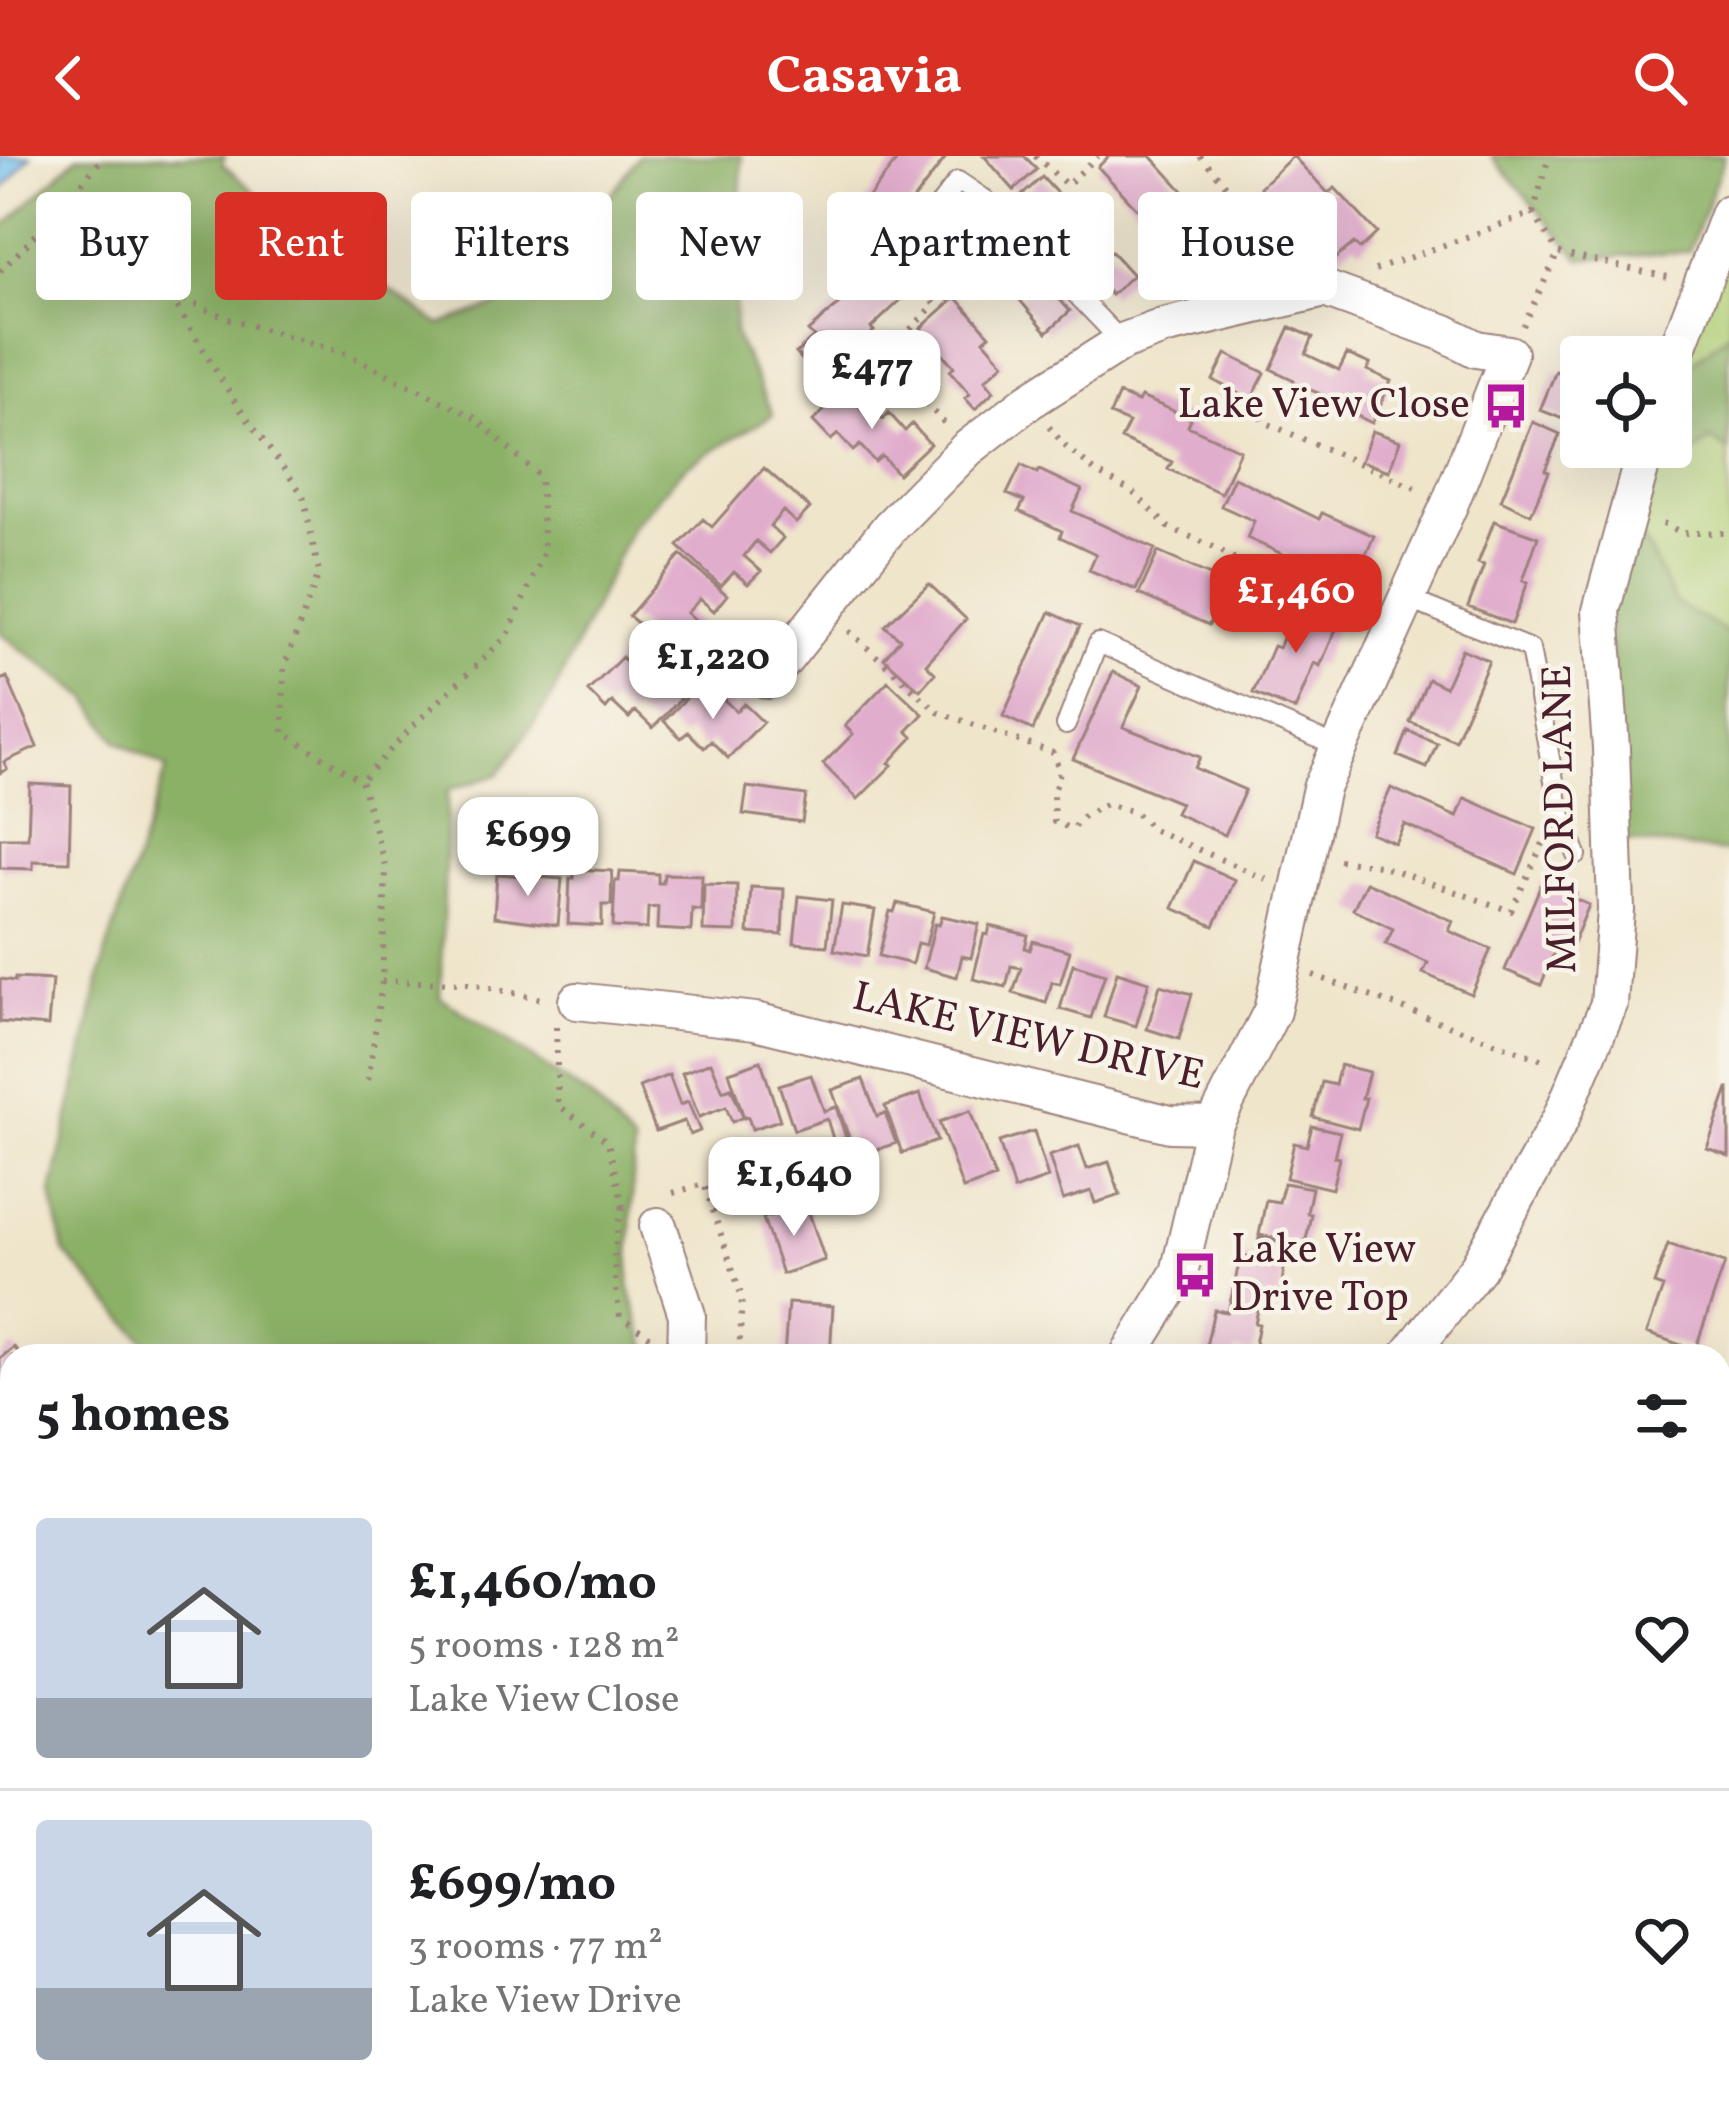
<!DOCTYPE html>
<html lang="en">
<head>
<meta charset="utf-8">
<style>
  body { margin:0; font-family:Vollkorn,serif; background:#f2f2f2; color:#202124; height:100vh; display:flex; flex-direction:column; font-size:45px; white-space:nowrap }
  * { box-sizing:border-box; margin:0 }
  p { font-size:39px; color:#757577 }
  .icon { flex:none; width:66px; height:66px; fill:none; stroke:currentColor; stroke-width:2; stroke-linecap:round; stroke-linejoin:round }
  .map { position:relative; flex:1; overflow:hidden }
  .details { position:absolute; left:0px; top:1188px; width:1731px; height:771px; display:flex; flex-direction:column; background:#fff; border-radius:36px 36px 0 0; box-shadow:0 12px 48px #0002 }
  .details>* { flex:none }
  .guide { position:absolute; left:36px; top:36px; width:1659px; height:108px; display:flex; gap:24px }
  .controls { position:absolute; left:1560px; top:180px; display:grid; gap:24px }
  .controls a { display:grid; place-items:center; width:132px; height:132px; border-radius:12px; background:#fff; box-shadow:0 12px 48px #0002; font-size:60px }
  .price { position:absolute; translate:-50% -102px; padding:0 27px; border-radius:24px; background:#fff; color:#222; font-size:39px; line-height:78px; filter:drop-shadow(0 3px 6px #0008) }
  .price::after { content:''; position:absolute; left:50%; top:72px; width:36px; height:27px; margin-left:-18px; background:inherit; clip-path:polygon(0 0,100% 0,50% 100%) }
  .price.active { background:#d93025; color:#fff }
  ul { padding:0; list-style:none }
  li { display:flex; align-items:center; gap:36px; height:300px; padding:0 36px }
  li+li { border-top:3px solid #e0e0e0 }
  li span { display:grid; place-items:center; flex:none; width:336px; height:240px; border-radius:12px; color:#555 }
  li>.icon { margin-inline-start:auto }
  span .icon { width:144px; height:144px; fill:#fffc; stroke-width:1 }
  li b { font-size:51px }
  h2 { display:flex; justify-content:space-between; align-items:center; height:144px; padding:0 36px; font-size:51px }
  .tag { padding:0 42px; border-radius:12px; background:#fff; box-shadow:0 12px 48px #0002; font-size:42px; line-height:108px }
  .tag.active { background:#d93025; color:#fff }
  header { display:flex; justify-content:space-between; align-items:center; height:156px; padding:0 36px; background:#d93025; color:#fff; font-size:54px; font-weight:700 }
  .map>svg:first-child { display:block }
  .green { fill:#afce75; stroke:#7c7650; stroke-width:3 }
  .forest { fill:#8bb166; stroke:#6a6848; stroke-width:3 }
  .water { fill:#75c0ef; stroke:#60708d; stroke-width:3 }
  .building { fill:#e1adcd }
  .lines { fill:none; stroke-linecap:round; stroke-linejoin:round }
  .lane-casing { stroke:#9c827b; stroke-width:22 }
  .street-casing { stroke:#9c827b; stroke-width:40 }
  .path { stroke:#9c827b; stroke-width:6; stroke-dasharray:3 9; stroke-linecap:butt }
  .lane { stroke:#fff; stroke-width:18 }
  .street { stroke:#fff; stroke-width:36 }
  .labels { text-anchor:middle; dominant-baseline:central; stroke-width:9; stroke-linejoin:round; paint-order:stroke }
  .poi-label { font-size:42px; fill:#4a1f2b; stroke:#f7f3e8; text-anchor:end }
  .street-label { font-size:42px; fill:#4a1f2b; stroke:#f7f3e8 }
</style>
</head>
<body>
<header><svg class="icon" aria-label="back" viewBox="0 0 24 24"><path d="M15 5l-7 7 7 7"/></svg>Casavia<svg class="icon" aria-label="search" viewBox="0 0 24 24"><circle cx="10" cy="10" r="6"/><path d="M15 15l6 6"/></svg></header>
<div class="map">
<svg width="1729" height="1958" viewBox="0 0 1729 1958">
  <rect width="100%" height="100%" fill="#f7f3e8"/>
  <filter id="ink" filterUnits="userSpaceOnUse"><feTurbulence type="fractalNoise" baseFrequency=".00833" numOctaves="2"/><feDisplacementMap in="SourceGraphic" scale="24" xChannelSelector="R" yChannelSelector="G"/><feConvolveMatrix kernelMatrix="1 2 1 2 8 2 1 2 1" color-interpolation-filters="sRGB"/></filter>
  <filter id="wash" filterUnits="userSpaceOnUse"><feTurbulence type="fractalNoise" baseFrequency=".004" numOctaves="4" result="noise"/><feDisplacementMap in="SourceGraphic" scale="48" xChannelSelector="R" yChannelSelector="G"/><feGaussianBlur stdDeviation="2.7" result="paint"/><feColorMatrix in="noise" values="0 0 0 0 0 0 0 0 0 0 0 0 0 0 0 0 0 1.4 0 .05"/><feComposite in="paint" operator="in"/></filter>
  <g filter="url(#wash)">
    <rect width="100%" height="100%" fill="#efe5cb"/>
    <path class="green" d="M1729 81V478L1675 447 1648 394 1619 386 1649 291H1671V225Z"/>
    <path class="forest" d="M78 0H225L222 8 278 56 440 169 525 139 578 85 639 0H742L734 177 773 259 685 311 632 370 552 541 498 619 448 634 440 841 591 942 634 989 629 1129 649 1200H162L154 1195 64 1096 52 1037 106 796 167 612 117 585 88 542 0 477V74Z
      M1491 0H1725L1689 95 1580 103Z
      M1729 176V295L1710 283 1684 307 1659 304 1662 291H1671V253L1680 217Z
      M1632 361 1675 447 1729 478V696L1620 685 1609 455Z"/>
    <path class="water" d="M0 0H31L0 37Z"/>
    <g id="blocks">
      <path class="building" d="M900 0H947L889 76 859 54Z
        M984 0H1024L1037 13 1014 34Z
        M1109 0H1151L1219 74 1186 105 1098 11Z
        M1293 0 1328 37 1335 32 1377 77 1360 93 1354 87 1336 102 1300 63 1295 68 1260 31Z
        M1042 21 1064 45 1042 65 1020 41Z
        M1073 53 1094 77 1073 97 1051 73Z
        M982 65 1007 91 949 145 924 119Z
        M1011 94 1033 119 1011 138 989 114Z
        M1111 95 1133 119 1111 139 1089 114Z
        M880 113 905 140 871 172 874 175 839 208 844 214 827 230 796 197 814 181 808 175Z
        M1040 122 1070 155 1047 176 1018 142Z
        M956 141 990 179 984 184 1004 207 985 224 994 235 975 253 965 242 970 238 950 215 954 211 921 172Z
        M1290 171 1313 181 1306 198 1339 214 1347 198 1370 208 1367 214 1391 225 1372 267 1349 256 1351 250 1293 227 1294 224 1271 213Z
        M1226 198 1265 217 1251 244 1213 224Z
        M1556 215 1581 226 1575 247 1581 250V270L1540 254Z
        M845 235 861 252 868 246 883 263 889 257 905 275 912 268 930 288 898 318 882 300 875 306 860 289 853 295 838 278 831 284 813 265Z
        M1119 238 1138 246 1141 241 1165 251 1191 263 1188 270 1240 294 1221 337 1168 313 1172 306 1121 283 1129 267 1110 259Z
        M1533 266 1560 278 1545 314 1549 316 1531 358 1501 344Z
        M1372 275 1400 285 1389 315 1361 305Z
        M1021 309 1037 317 1039 314 1082 334 1072 355 1155 393 1136 434 1089 414 1096 398 1060 381 1062 375 1019 355 1024 345 1007 338Z
        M764 312 810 352 796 367 783 355 770 370 783 382 770 397 756 385 744 400 761 415 748 428 734 416 721 430 678 390 703 363 712 371Z
        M1234 321 1319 363 1322 357 1374 380 1355 423 1302 400 1300 406 1247 382 1254 365 1221 350Z
        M1494 365 1538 381 1523 424 1528 426 1512 468 1468 451 1484 409 1478 407Z
        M1158 396 1228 427 1209 469 1139 438Z
        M681 399 727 439 714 455 700 443 687 457 701 469 687 485 674 473 661 487 629 460Z
        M929 428 966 463 926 508 935 517 920 534 884 502 900 483 885 470Z
        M1298 446 1340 464 1320 510 1314 507 1295 554 1253 537 1273 490 1279 492Z
        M1050 456 1080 470 1033 574 1003 560Z
        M1462 493 1489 505 1455 584 1410 566 1428 523 1445 531Z
        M622 501 638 517 644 510 661 526 669 518 687 536 653 572 635 555 629 562 612 546 606 553 588 535Z
        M1113 516 1142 530 1123 571 1200 601 1195 612 1245 634 1225 679 1175 657 1180 647 1073 603Z
        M7 521 37 591 4 606 7 613 0 617V524Z
        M888 525 923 558 907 575 913 581 889 607 892 609 858 643 823 608 853 578 845 570Z
        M697 531 713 547 720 540 736 555 744 548 763 566 728 602 711 585 704 592 688 576 681 582 664 565Z
        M1408 575 1437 587 1427 612 1398 600Z
        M30 628 71 630 69 706 33 705V713L0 712V682H28Z
        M747 631 806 639 802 666 743 658Z
        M1391 632 1457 661 1465 642 1536 673 1517 718 1404 668 1395 687 1371 677Z
        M1194 705 1235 724 1214 770 1173 752Z
        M574 713 612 715 611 749H602V770L568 768 570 722H574Z
        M620 716 658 718V727H663L664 718 702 719 701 754 692 753 691 775 657 773 658 751 648 752 647 773 613 771 615 725H619Z
        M497 718 562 723 558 769 494 761Z
        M1543 724 1576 738 1573 742 1589 749 1572 790 1559 784 1541 829 1505 814Z
        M1366 726 1453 765 1449 775 1491 793 1471 838 1423 817 1428 807 1386 788 1393 773 1353 753Z
        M704 728 737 729 736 776 703 775Z
        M751 731 784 733 782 779 748 777Z
        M799 740 832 744 827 790 794 787Z
        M897 747 934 756 926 789 917 787 912 808 879 800 890 755 894 756Z
        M842 749 875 754 867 800 834 794Z
        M942 760 979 768 971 802 962 800 957 821 924 812 935 768 939 769Z
        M990 770 1028 779 1025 792 1030 794 1033 785 1070 795 1060 828 1052 826 1046 847 1013 837 1021 812 1011 810 1006 831 973 823 984 778 988 779Z
        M1073 808 1105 818 1091 862 1060 853Z
        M1117 816 1149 826 1136 870 1104 861Z
        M15 822 52 824 48 870 0 866V823L15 825Z
        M1160 829 1192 838 1179 883 1147 873Z
        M761 905 780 964 752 973 748 961 744 962 729 916Z
        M711 906 723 935 731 932 743 961 732 966 726 951 699 961 682 917Z
        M1340 909 1369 916 1362 942H1366L1358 973 1313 961 1322 926 1335 929Z
        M669 919 680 949 688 946 700 975 690 979 684 965 656 975 639 931Z
        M811 919 824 955 836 951 846 982 834 986 827 963 794 974 779 929Z
        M863 923 877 960 885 957 896 987 856 1001 832 934Z
        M1728 933H1729V1000L1707 992Z
        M920 938 937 985 902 997 885 950Z
        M970 955 995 1022 963 1033 939 966Z
        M1312 970 1340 976 1334 1001 1339 1002 1332 1033 1286 1022 1294 987 1307 990Z
        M1034 975 1048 1022 1014 1034 999 986Z
        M1079 990 1087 1013 1109 1006 1120 1039 1095 1047 1091 1035 1063 1044 1049 1000Z
        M1284 1027 1312 1032 1307 1057 1311 1058 1305 1089 1259 1079 1266 1044 1279 1046Z
        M806 1048 825 1104 782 1118 763 1062Z
        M1259 1082 1287 1088 1280 1144 1261 1141 1255 1167 1259 1168 1253 1198 1235 1195 1234 1200H1204L1214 1154 1228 1156 1241 1099 1255 1102Z
        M1668 1088 1725 1107 1695 1194 1647 1177 1663 1131 1654 1128Z
        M788 1147 833 1150 830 1200H784Z
        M14 1191 21 1200H12V1258L0 1242V1202Z
        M1719 1288H1729V1346L1719 1345Z
        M0 1514 12 1531V1548L0 1557Z
        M1719 1564 1729 1574V1613L1726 1616 1719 1608Z
        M1719 1639 1729 1648V1661L1719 1672Z
        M0 1730 12 1746V1779L4 1786 7 1792 0 1798Z
        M22 1947H49L36 1958H32Z
        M715 1947H763L758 1958H738Z
        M1094 1947H1141L1137 1958H1090Z"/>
    </g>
  </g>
  <g filter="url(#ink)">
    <use href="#blocks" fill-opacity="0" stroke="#9c827b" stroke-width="3"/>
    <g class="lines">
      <g class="lane-casing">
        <path id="lane" d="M899 102 958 25 986 44 1122 186
          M1408 443 1530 493 1559 652 1577 699
          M1066 569 1098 487 1340 592
          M1362 1947 1372 1958"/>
      </g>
      <g class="street-casing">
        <path id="street" d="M1671 210 1729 57
          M768 524 890 371 967 293 1029 245 1122 186 1163 171 1325 133 1445 177 1476 193 1509 198 1450 347 1321 632 1272 855 1214 969 1179 1117 1128 1200
          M577 845 755 865 1170 968 1214 969
          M658 1070 687 1159 686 1200
          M1408 1200 1478 1111 1560 964 1609 848 1616 754 1611 592 1601 455 1646 291
          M0 1330 12 1340
          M1719 1412 1729 1411
          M0 1431 12 1422
          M1719 1817 1729 1821
          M0 1886 12 1875
          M919 1947 943 1958
          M288 1958 303 1947
          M986 1958 993 1947
          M1271 1958 1283 1947"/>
      </g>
      <path class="path" d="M1035 0 1067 29 1098 0
        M1200 0 1248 54 1255 115
        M68 45 144 96 235 246 303 339 319 417 284 511 283 576 361 625 386 713 382 825 368 926
        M1533 57 1549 0
        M1375 114 1533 57 1558 97 1668 121
        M0 115 57 58 104 0
        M173 139 230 163 347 198 475 262 540 321 544 396 508 479 412 571 361 625
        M1523 170 1558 97
        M886 202 945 268
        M860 225 935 148 914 121
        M1257 250 1262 265 1420 334
        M1049 271 1066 291 1097 317 1133 336 1168 371 1216 392 1282 431 1361 464
        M1663 367 1682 377H1729
        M849 475 938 556 1053 597 1060 616 1053 638 1054 666 1072 673 1084 660 1106 648 1134 656 1154 674 1268 724
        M651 498 737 511
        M1339 704 1378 709 1511 755 1544 685
        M1313 819 1548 906
        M382 825 467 827 546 844
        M556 871 558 949 608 986 623 1051 631 1049
        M673 1037 704 1028 742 1141 739 1200
        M623 1051C611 1095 613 1116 620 1161L654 1183
        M1719 1268H1729
        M540 1947 566 1958
        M659 1947 682 1958
        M457 1958 462 1947
        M779 1958 784 1947"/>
      <use href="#lane" class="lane"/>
      <use href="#street" class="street"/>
    </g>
  </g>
  <defs>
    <g id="bus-bare" transform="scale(3.6)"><path d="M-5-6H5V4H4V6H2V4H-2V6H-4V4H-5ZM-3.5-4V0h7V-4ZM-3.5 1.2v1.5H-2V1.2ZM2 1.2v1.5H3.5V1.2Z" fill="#b5179e" stroke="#f7f3e8" stroke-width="2.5" paint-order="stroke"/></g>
  </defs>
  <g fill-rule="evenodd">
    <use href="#bus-bare" x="1506" y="250"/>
    <use href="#bus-bare" x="1195" y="1119"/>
  </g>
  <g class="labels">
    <g class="poi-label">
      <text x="1470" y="250">Lake View Close</text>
      <text x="1231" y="1095" text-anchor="start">Lake View<tspan x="1231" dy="48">Drive Top</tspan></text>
    </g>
    <g class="street-label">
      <text transform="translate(1562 663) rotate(-91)">MILFORD LANE</text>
      <text transform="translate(1028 882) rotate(13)">LAKE VIEW DRIVE</text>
    </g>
  </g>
</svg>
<div class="controls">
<a><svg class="icon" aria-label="locate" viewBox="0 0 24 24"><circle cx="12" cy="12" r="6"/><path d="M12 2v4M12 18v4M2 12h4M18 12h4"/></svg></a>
</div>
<b class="price" style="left:872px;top:276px">£477</b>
<b class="price active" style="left:1296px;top:500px">£1,460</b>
<b class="price" style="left:713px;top:566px">£1,220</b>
<b class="price" style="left:528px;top:743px">£699</b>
<b class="price" style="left:794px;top:1083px">£1,640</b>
<div class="guide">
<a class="tag">Buy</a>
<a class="tag active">Rent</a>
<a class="tag">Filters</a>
<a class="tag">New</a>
<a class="tag">Apartment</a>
<a class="tag">House</a>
</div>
<section class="details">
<h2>5 homes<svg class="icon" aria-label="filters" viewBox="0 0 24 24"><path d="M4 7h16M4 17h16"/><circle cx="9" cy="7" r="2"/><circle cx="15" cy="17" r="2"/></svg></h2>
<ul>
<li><span style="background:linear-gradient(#c9d6e8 75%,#9aa5b1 0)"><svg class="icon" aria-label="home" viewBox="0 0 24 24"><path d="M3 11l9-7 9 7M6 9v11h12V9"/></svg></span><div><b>£1,460/mo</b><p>5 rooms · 128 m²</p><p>Lake View Close</p></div><svg class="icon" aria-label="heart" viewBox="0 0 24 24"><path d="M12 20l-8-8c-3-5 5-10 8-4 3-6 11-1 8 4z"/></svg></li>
<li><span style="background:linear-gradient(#c9d6e8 70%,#9aa5b1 0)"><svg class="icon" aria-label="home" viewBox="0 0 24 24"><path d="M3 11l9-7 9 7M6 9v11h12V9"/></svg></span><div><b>£699/mo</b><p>3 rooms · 77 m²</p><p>Lake View Drive</p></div><svg class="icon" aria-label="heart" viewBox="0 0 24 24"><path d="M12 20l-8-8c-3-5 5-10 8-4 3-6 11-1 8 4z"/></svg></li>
</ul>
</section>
</div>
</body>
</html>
